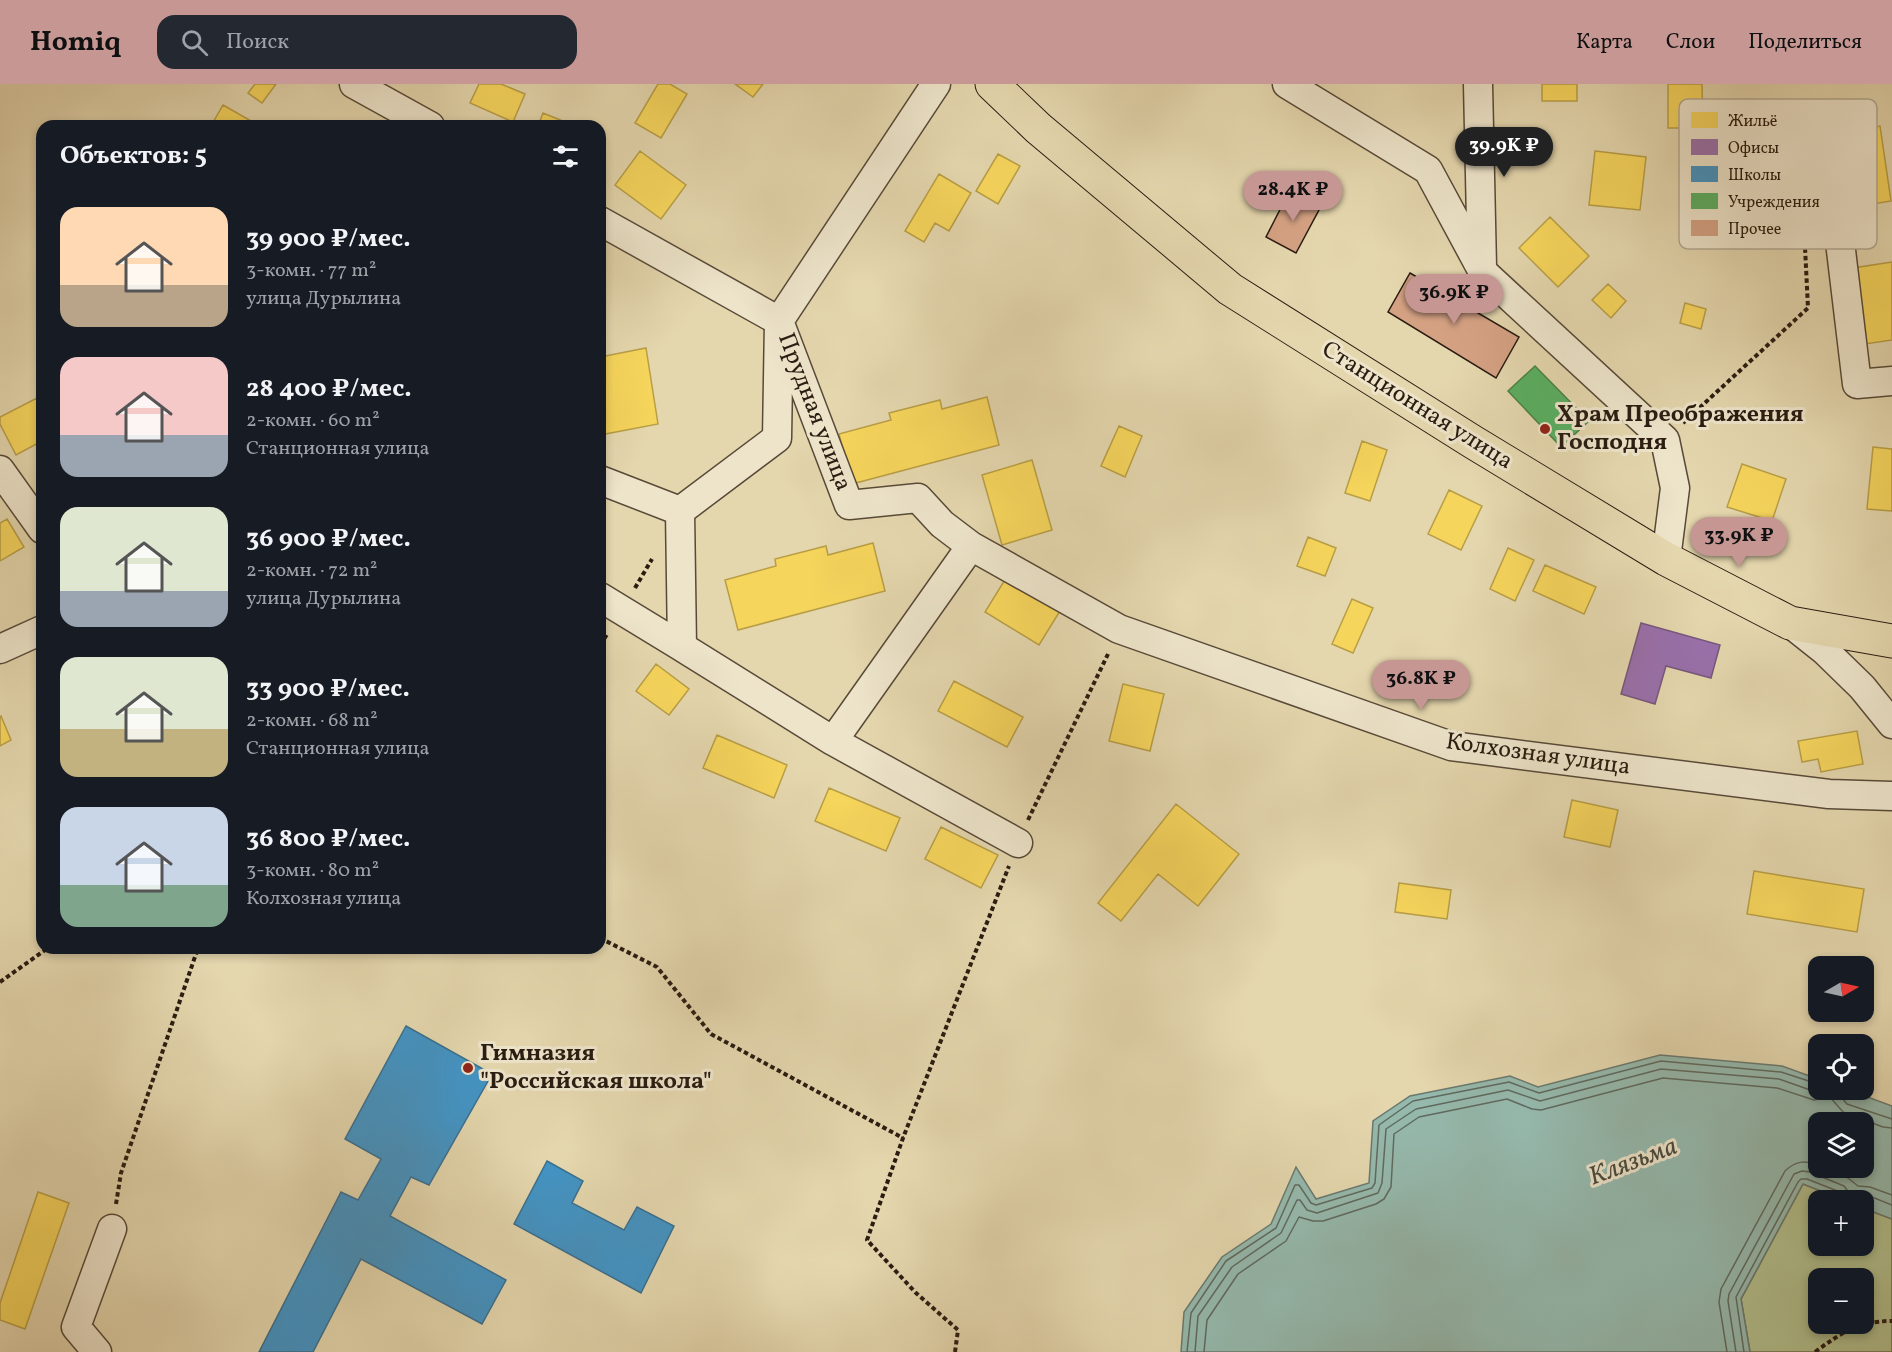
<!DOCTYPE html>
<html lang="ru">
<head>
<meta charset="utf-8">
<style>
  body { margin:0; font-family:Vollkorn,serif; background:#242831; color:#f1f3f6; height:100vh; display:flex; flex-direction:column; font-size:22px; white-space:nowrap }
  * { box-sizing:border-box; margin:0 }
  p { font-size:20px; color:#9ea1a6 }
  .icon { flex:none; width:33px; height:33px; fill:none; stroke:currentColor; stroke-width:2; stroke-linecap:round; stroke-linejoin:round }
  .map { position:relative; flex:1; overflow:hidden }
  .sheet { position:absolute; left:36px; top:36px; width:570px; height:834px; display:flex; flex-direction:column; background:#171b24; border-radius:18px; box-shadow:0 3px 9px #0003 }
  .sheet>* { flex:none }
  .needle { width:39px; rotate:81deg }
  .fabs { position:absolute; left:1808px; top:872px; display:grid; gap:12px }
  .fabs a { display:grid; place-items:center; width:66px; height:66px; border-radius:12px; background:#171b24; box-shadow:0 3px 9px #0003; font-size:30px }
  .price { position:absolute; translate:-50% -51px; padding:0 14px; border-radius:21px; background:#c59692; color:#111; font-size:20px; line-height:39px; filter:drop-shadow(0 2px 3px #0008) }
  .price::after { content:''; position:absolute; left:50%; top:36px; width:18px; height:14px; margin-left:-9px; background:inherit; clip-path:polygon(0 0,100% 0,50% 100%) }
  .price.on { background:#222; color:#fff }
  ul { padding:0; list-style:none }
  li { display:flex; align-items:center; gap:18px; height:150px; padding:0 24px }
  li span { display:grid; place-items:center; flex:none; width:168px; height:120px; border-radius:18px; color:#555 }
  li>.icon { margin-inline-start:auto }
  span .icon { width:72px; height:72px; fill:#fffc; stroke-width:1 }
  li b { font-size:26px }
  h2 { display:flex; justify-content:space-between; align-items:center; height:72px; padding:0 24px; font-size:26px }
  header { display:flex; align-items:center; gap:36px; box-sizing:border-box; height:84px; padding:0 30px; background:#c59692; color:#111 }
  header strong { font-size:28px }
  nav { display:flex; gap:33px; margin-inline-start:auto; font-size:21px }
  .search { width:420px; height:54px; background:#242831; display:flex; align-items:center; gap:15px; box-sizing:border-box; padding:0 21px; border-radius:18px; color:#9ea1a6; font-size:22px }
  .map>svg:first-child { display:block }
  .green { fill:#b1be8c; stroke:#6d6d4e; stroke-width:1.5; fill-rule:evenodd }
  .water { fill:#95b9ad; stroke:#6a7a6f; stroke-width:1.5; fill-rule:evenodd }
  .homes { fill:#f6d55c; stroke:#b89e46; stroke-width:1.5 }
  .offices { fill:#9970ab; stroke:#77577d; stroke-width:1.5 }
  .schools { fill:#4393c3; stroke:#3b6f8e; stroke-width:1.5 }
  .public { fill:#5aae61; stroke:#4b8249; stroke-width:1.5 }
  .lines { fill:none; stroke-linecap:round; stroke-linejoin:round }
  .shore { stroke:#5f6a5f; stroke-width:1.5 }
  .building { fill:#d4a183; stroke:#291c11; stroke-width:1.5 }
  .minor-casing { stroke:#584a38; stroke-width:31 }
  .major-casing { stroke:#291c11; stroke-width:35 }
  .path { stroke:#291c11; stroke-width:4; stroke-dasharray:4.5 3; stroke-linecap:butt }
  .minor { stroke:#ede4ca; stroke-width:28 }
  .major { stroke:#e4d6ad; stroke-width:33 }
  .poi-dot { fill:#8f2418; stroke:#ede4ca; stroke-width:2 }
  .labels { text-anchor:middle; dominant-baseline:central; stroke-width:6; stroke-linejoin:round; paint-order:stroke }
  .street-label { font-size:24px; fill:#291c11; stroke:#ede4ca }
  .poi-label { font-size:24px; font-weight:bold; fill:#291c11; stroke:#ede4ca; text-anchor:start }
  .water-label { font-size:26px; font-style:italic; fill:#494b40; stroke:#ede4ca }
  .key { fill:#ede4ca; stroke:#b2a892; stroke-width:1.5 }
  .key-label { font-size:16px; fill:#291c11 }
</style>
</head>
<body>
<header>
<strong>Homiq</strong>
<div class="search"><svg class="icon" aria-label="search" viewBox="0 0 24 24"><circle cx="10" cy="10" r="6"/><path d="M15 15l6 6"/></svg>Поиск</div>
<nav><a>Карта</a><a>Слои</a><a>Поделиться</a></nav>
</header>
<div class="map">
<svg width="1892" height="1268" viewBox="0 0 1892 1268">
  <rect width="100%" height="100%" fill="#e4d6ad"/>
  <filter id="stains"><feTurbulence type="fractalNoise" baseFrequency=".00333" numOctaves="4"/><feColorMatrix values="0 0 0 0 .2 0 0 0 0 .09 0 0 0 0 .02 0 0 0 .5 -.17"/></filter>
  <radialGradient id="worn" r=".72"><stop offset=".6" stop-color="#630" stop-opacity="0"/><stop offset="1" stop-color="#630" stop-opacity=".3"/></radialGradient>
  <path class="green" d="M1803 1100 1844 1116H1818V1161H1863V1124L1892 1135V1268H1750L1741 1215ZM1818 1194H1863V1239H1818Z"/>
  <path class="water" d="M1660 971 1782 982 1818 995V1005H1846L1892 1022V1135L1863 1124V1116H1844L1803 1100 1741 1215 1750 1268H1181L1184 1228 1222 1173 1271 1140 1296 1083 1316 1115 1369 1099 1373 1037 1410 1012 1510 992 1538 1003ZM1818 1038H1863V1083H1818Z"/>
  <path class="homes" d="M255 0H276L262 19 248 9Z
    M479 0H501L525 10 513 38 470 19Z
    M658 0H670L687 10 661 54 635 39Z
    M735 0H763L753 13Z
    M1542 0H1577V17H1542Z
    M1668 0H1702L1703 44H1668Z
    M223 21 258 41V42H211Z
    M543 29 575 42H538Z
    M1880 42 1891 117 1819 129 1808 53Z
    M640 67 686 101 661 135 615 101Z
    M1595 67 1646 73 1640 126 1589 121Z
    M998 70 1020 82 998 120 976 107Z
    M939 90 971 109 949 147 935 139 924 158 905 147Z
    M1550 133 1589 172 1558 203 1519 164Z
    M1892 178V256L1865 260 1853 184Z
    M1608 200 1626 217 1611 234 1592 216Z
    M1685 219 1706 225 1701 245 1680 239Z
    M646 264 658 340 600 351V273Z
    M987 313 999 361 852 400 839 350 891 336 889 329 940 316 942 325Z
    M37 314 42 322V357L16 371 0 340V333Z
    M1119 342 1142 352 1125 393 1101 382Z
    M1362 357 1387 366 1370 417 1345 409Z
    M1873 363 1892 365V427L1867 425Z
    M1032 376 1052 446 1002 461 982 391Z
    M1742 380 1786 395 1772 437 1727 423Z
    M1449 406 1482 422 1461 466 1428 450Z
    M7 435 24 463 0 477V439Z
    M1308 453 1336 464 1325 492 1297 482Z
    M873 459 885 507 738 546 725 496 776 482 775 475 826 462 828 471Z
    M1508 464 1534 476 1515 517 1490 505Z
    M1545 481 1596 503 1584 530 1533 507Z
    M1006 494 1060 527 1039 561 985 528Z
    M1352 515 1373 524 1353 569 1332 560Z
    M656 580 689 605 669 631 636 607Z
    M954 597 1023 633 1007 663 938 627Z
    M1123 600 1164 610 1150 667 1109 657Z
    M1 632 11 656 0 662V633Z
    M1857 647 1863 680 1821 688 1818 675 1802 678 1798 657Z
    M717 651 787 681 774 714 703 684Z
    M829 704 900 734 886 767 815 737Z
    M1572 716 1618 726 1610 763 1564 753Z
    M1176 720 1239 770 1198 822 1158 790 1121 837 1098 819Z
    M941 743 998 771 981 804 925 775Z
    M1754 787 1864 805 1857 848 1747 830Z
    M1399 799 1451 806 1447 835 1395 828Z
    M38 1108 69 1119 25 1245 0 1236V1219Z"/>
  <path class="offices" d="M1641 539 1720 561 1711 594 1666 582 1655 620 1621 610Z"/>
  <path class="schools" d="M406 942 492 990 429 1101 411 1093 390 1132 506 1196 482 1240 361 1175 313 1268H259L341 1108 358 1116 381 1075 345 1055Z
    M547 1077 583 1097 572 1119 624 1146 637 1123 674 1142 641 1209 514 1140Z"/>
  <path class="public" d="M1535 282 1589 337 1561 363 1508 307Z"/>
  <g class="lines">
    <path class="shore" d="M1840 1005 1841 1013 1847 1020 1892 1035
      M1822 1083 1848 1094 1858 1102 1870 1103 1892 1111
      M1187 1268 1191 1229 1226 1177 1276 1144 1295 1101H1299L1311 1119 1316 1121 1372 1104 1375 1099 1379 1041 1413 1017 1509 998 1539 1009 1661 977 1781 988 1818 1000
      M1195 1268 1198 1232 1232 1183 1281 1149 1297 1116H1300L1307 1126 1317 1129 1378 1109 1382 1099 1386 1045 1416 1025 1508 1006 1540 1017 1661 985 1779 995 1813 1007 1825 1005
      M1204 1268 1207 1236 1238 1190 1286 1157 1299 1133 1313 1137H1323L1376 1120 1384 1115 1391 1103 1394 1050 1419 1033 1507 1015 1532 1025 1541 1026 1663 994 1777 1004 1814 1016 1830 1013 1843 1028 1883 1043 1892 1044
      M1727 1268 1719 1218 1721 1205 1785 1087C1795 1077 1805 1076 1818 1081
      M1736 1268 1728 1217 1729 1210 1794 1090 1802 1087 1810 1088 1844 1102 1853 1114 1867 1111 1892 1121
      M1744 1268 1736 1213 1798 1098 1801 1095H1807L1840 1108 1844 1116"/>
  </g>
  <path class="building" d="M1289 108 1320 124 1296 169 1266 153Z
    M1410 189 1519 253 1496 294 1388 228Z"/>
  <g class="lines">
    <g class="minor-casing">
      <path id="minor" d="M354 0 430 42
        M936 0 779 237 849 421 918 414 942 440 971 462 1119 545 1451 662 1829 710 1892 712
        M1287 0 1428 86 1483 188 1665 356 1675 404 1666 475
        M1478 0 1482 183
        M600 137 779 237 777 354 680 427
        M1840 158 1857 300 1892 297
        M0 386 42 445
        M600 396 680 427 682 563 833 657 1018 759
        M600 513 682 563
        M1790 539 1824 566 1862 603 1892 640
        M0 565 42 546
        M833 657 971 462
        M97 1268 76 1243 112 1145"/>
    </g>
    <g class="major-casing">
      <path id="major" d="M992 0 1038 44 1230 205 1473 358 1666 475 1790 539 1892 557"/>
    </g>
    <path class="path" d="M1683 339 1808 224 1805 163
      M635 504 652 475
      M600 561 608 549
      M1028 736 1108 570
      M600 854 657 883 711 950 903 1054
      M0 898 48 864
      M116 1120 121 1089 198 864
      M955 1268 958 1246 916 1209 867 1156 903 1054 1009 782
      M1815 1268C1841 1249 1858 1237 1892 1237"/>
    <use href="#minor" class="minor"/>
    <use href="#major" class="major"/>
  </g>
  <g class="poi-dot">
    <circle cx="1545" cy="345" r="6"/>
    <circle cx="468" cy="984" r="6"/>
  </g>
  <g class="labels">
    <g class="street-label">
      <text transform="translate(1417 322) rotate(32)">Станционная улица</text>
      <text transform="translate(814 328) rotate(69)">Прудная улица</text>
      <text transform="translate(1538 671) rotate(8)">Колхозная улица</text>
    </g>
    <g class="poi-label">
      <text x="1557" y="331">Храм Преображения<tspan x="1557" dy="28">Господня</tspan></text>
      <text x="480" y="970">Гимназия<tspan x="480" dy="28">"Российская школа"</tspan></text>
    </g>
    <g class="water-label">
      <text transform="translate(1633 1078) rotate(-21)">Клязьма</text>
    </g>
  </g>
  <rect x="1679" y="15" width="198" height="150" rx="9" class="key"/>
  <rect x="1691" y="28" width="27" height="16" fill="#f6d55c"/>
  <rect x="1691" y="55" width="27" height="16" fill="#9970ab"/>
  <rect x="1691" y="82" width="27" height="16" fill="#4393c3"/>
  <rect x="1691" y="109" width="27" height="16" fill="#5aae61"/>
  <rect x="1691" y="136" width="27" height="16" fill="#d4a183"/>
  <g class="key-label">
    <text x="1728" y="42">Жильё</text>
    <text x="1728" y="69">Офисы</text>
    <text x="1728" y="96">Школы</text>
    <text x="1728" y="123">Учреждения</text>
    <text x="1728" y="150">Прочее</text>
  </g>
  <rect width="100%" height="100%" filter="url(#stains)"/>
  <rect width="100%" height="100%" fill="url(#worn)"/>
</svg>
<div class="fabs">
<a><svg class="needle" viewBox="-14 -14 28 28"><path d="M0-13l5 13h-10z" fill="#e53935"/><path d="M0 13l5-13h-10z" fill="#9ea1a6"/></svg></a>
<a><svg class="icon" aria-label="locate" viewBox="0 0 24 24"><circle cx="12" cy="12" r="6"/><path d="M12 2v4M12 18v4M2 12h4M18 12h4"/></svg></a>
<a><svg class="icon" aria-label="layers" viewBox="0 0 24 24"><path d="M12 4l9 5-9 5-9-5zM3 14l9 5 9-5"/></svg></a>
<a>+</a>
<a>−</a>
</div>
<b class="price on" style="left:1504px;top:94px">39.9K ₽</b>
<b class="price" style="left:1293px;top:138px">28.4K ₽</b>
<b class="price" style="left:1454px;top:241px">36.9K ₽</b>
<b class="price" style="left:1739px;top:484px">33.9K ₽</b>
<b class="price" style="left:1421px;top:627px">36.8K ₽</b>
<section class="sheet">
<h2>Объектов: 5<svg class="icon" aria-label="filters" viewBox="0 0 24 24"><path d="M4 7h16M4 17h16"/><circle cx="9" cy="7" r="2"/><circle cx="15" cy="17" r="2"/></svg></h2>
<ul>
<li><span style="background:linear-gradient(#ffd9b3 65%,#b9a48a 0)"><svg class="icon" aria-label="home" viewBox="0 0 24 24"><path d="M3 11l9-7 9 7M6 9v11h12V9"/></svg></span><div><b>39 900 ₽/мес.</b><p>3-комн. · 77 m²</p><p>улица Дурылина</p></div></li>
<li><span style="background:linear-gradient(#f6c9c9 65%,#9aa5b1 0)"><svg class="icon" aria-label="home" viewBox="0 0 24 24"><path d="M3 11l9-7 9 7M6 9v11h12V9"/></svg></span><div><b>28 400 ₽/мес.</b><p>2-комн. · 60 m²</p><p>Станционная улица</p></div></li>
<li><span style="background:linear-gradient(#dfe7d0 70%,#9aa5b1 0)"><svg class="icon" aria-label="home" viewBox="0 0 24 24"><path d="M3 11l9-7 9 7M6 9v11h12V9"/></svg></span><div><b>36 900 ₽/мес.</b><p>2-комн. · 72 m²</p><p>улица Дурылина</p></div></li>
<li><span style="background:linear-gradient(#dfe7d0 60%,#c2b280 0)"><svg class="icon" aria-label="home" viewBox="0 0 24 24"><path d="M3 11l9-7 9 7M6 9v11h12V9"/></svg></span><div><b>33 900 ₽/мес.</b><p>2-комн. · 68 m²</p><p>Станционная улица</p></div></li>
<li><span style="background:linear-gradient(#c9d6e8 65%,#7fa58c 0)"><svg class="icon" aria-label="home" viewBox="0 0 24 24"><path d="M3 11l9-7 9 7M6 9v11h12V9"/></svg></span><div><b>36 800 ₽/мес.</b><p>3-комн. · 80 m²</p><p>Колхозная улица</p></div></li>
</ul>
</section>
</div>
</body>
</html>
